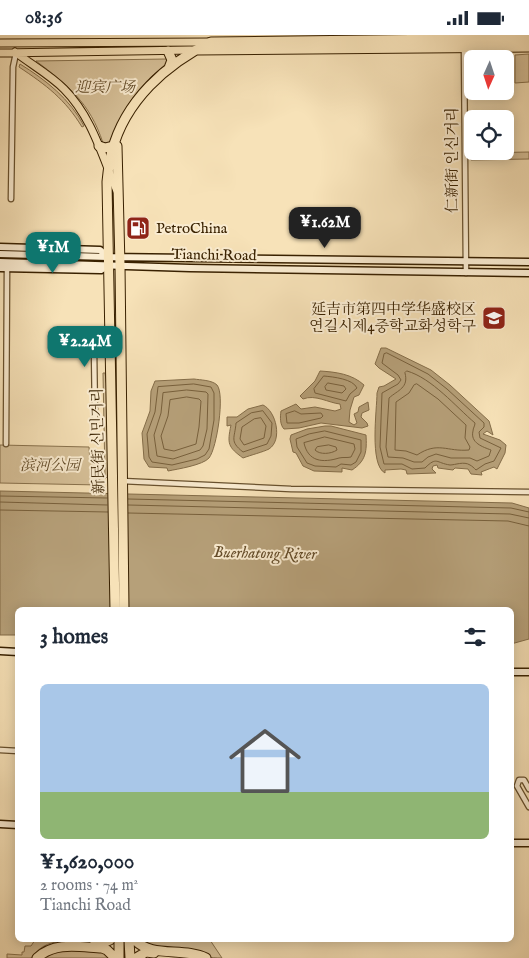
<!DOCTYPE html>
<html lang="en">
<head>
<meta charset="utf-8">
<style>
  body { margin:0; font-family:"IM FELL English","Noto Serif SC","Noto Serif KR",serif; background:#f2f2f3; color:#1f2937; height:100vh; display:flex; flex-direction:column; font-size:19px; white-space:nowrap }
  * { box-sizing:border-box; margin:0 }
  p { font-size:16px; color:#747a83 }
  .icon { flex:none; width:28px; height:28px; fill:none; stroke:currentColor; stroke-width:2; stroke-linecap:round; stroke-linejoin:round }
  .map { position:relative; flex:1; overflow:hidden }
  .side { position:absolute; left:15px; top:572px; width:499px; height:335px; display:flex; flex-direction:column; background:#fff; border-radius:8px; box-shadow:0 2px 12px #0003 }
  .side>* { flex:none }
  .needle { width:32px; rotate:183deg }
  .controls { position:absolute; left:464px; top:15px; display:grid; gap:10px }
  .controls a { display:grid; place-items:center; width:50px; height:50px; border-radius:8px; background:#fff; box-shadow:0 2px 12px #0003; font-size:25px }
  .price { position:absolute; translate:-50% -42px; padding:0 11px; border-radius:10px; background:#0f766e; color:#fff; font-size:16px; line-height:32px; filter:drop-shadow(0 1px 2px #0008) }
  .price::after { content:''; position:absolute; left:50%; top:30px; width:15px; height:11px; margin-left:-8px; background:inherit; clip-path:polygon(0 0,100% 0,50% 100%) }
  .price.selected { background:#222; color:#fff }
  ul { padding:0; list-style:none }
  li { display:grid; align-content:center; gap:10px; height:265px; padding:0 25px }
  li+li { border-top:1px solid #e0e1e3 }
  li span { display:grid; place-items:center; height:155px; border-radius:8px; color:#555 }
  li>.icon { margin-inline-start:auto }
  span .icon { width:90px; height:90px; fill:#fffc; stroke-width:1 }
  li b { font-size:21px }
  h2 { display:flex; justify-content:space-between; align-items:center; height:60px; padding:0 25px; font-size:21px }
  .status { display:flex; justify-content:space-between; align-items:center; height:35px; padding:0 25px; background:#fff; direction:ltr }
  .status svg { height:14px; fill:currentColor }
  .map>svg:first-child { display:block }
  .green { fill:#d7c199; stroke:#88714c }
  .water { fill:#b6a079; stroke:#846d49 }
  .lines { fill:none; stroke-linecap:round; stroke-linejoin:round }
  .shore { stroke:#78603c; stroke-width:1 }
  .street-casing { stroke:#68512e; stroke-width:7 }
  .secondary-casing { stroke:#392100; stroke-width:9 }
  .primary-casing { stroke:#392100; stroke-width:9 }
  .highway-casing { stroke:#392100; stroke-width:11 }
  .street { stroke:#faecd1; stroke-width:4.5 }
  .secondary { stroke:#faecd1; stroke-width:6 }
  .primary { stroke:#f7e2b8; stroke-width:7 }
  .highway { stroke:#f7e2b8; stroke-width:9 }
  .labels { text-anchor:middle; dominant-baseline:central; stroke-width:4; stroke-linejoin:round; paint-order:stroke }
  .park-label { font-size:15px; font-style:italic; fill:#604926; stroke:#faecd1 }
  .street-label { font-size:15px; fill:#392100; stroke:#faecd1 }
  .poi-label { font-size:15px; fill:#392100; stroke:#faecd1; text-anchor:start }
  .water-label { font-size:16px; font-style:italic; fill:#654d2a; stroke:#faecd1 }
</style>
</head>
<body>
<div class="status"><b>08:36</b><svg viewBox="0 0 49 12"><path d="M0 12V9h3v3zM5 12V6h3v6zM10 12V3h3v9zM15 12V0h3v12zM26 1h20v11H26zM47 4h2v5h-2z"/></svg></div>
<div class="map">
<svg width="529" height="923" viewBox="0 0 529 923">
  <rect width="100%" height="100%" fill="#f7e2b8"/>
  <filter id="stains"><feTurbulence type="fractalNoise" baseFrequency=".004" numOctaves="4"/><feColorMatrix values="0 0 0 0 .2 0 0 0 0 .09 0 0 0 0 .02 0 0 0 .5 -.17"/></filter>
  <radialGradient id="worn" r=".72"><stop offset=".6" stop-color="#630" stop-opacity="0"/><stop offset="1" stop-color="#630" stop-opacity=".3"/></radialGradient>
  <path class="green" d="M529 19V47L515 48V20Z
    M166 24H169V28C139 47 121 77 109 110L103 108C90 68 68 50 36 26Z
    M20 29C46 45 70 64 84 91L82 92C65 64 46 50 19 32Z
    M471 99H472V116H477L478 118 529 117V124L471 125Z
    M103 338H105L107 352 108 442 105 443Z
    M0 410 89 412 90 427 99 428 100 450 0 448Z
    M35 905H105C77 912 52 895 31 923H7V919L22 920V917H24L25 911H31Z
    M139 905H210L222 923C201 923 157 915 139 905Z
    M65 915 101 917 106 918 112 923H42L48 919Z"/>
  <path class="water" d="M381 313H386L431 335 450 350 489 386 493 400 487 396 483 399 500 405 506 410 505 418 497 434 494 432 481 437 482 440 471 439 468 434 455 433 453 435 438 433 437 430 433 431 432 434 436 438 407 439 406 435 401 434 385 435V438C369 430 377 374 377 358L379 352 384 351 396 344 379 333 375 329Z
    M320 336C336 337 352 339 364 350L359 360 354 362 350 375 349 387 354 390 357 388 354 379 358 377 359 372 368 367 369 375 362 378 361 382 367 388 368 391 362 393 321 388 299 393 284 394C280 390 280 382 281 376L296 369 301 374 315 372 335 376 341 374 340 369C329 368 315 359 303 364L300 361 315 346Z
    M194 344C200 345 212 345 217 350 225 359 217 413 209 423 203 430 178 434 168 436L167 433 149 432 144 424 142 398 150 376 151 356 155 346Z
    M263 370C276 376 283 405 269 414 263 417 251 420 243 423 228 412 227 409 231 390L227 391V382H237L248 374Z
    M325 391H331L366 400C367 416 366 426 352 435L342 433V437L314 436 303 431 296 418 293 417 290 404 291 400 307 394Z
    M0 456 512 468 529 473V604L511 609V575H18L17 600H0Z"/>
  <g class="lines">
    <path class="shore" d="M387 318 428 339 447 354 484 388V392L479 397 480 403 501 413 494 426 485 429 476 435C474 433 472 431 470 430 464 426 455 430 450 430 436 428 437 421 425 433L412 434 402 429H384L380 412 382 358 398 349 401 345 398 340 382 328 384 319Z
      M407 336C432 343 456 372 475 388 475 391 473 393 473 396 470 408 483 412 491 415L489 421 477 426 470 423H451L436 419 428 422 422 427H414L403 423 388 422 386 412 389 363C398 355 409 353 405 338Z
      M324 341C334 342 353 344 357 353L350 359 346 366 315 358 314 354Z
      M328 348 344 351 346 354 342 358 326 355 325 352Z
      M194 349 211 352 214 358V385L209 414 205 420 197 424 172 430 152 427 149 422 147 399 155 377 158 352Z
      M417 349 438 364 466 390 465 403 470 412 469 415C447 417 438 406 417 420L406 416 395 415 396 367 409 358 414 350Z
      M187 355 206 357 208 359 207 394 203 411 200 415 173 424 157 421 154 400 161 378 163 358Z
      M187 362 199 364 201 366 199 392 196 409 174 416 164 414 161 401 168 381 170 365Z
      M263 376 272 388 271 401 267 409 243 417C229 406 235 403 236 388L251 378Z
      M295 376 301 379 321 378 323 381 321 383 299 388H287L286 379Z
      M261 383 266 391 264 403 244 410 240 404 242 392 254 384Z
      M325 396 361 405V417L356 427 351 430 341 429 336 432 315 431 307 428 297 412 296 404 309 399Z
      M325 402 354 409 355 414 351 422C347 423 343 422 339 423 323 428 308 427 304 408Z
      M329 410 336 412 337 415C331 419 320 420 315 415L317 412Z
      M0 461 107 463
      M128 464 511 473 529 477
      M0 467 107 470
      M128 470 510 479 529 483
      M0 475 108 477
      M128 478 508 486 529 491"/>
    <g class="street-casing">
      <path id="street" d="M464 12 466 238
        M11 164 13 32 16 18
        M95 383 94 313 97 311H109
        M6 409 7 233
        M122 446 291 454 529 457
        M0 715 18 716
        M529 754 524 745H519L517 751 529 772"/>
    </g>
    <g class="secondary-casing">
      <path id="secondary" d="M0 212 100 215 108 222
        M0 219 108 222 529 227
        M0 227 190 233 529 238
        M0 233 101 235 108 230
        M0 616 18 617
        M511 637H529
        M0 789 18 790
        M511 808H529"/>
    </g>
    <g class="primary-casing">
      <path id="primary" d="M0 8 211 7
        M15 17C32 30 50 40 64 54 92 82 102 121 117 156
        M0 18 194 15"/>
    </g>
    <g class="highway-casing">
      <path id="highway" d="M197 15 529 12
        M168 16 172 25 169 33
        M99 111 105 113 113 111
        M117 111 120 230 124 575
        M115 575 107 147C108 137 109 126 112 116 125 66 166 29 211 7L529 3
        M119 905V923
        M129 905 130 923
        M135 905C151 923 184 912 206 923
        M94 910 100 909 110 905
        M37 923C55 906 80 912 102 913L107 915 115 923
        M136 923 146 917 154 918"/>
    </g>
    <use href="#street" class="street"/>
    <use href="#secondary" class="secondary"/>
    <use href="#primary" class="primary"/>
    <use href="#highway" class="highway"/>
  </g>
  <defs>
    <g id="fuel-square" transform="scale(1.25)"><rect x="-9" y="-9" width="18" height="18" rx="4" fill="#8f2418" stroke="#faecd1"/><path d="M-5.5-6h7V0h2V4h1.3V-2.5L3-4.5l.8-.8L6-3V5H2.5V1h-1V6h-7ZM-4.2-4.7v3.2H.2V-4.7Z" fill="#fff"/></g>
    <g id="school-square" transform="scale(1.25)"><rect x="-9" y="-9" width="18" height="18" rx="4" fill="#8f2418" stroke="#faecd1"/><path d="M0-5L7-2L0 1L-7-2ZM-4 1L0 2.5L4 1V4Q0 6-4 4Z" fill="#fff"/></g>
  </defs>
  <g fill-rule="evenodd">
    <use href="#fuel-square" x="138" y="193"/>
    <use href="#school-square" x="494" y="283"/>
  </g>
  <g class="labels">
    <g class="park-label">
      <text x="105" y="52">迎宾广场</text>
      <text x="50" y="430">滨河公园</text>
    </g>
    <g class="street-label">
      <text transform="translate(452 125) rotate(-90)">仁新街 인신거리</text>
      <text transform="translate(214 220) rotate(1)">Tianchi Road</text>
      <text transform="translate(98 406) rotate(-91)">新民街 신민거리</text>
    </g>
    <g class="poi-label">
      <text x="156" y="193">PetroChina</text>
      <text x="476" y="274" text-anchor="end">延吉市第四中学华盛校区<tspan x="476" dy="17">연길시제4중학교화성학구</tspan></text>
    </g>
    <g class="water-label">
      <text transform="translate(265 519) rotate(1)">Buerhatong River</text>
    </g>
  </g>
  <rect width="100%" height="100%" filter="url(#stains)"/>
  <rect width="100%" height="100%" fill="url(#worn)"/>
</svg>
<div class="controls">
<a><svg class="needle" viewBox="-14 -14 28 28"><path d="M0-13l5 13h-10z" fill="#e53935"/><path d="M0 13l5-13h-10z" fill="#747a83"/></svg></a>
<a><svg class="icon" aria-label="locate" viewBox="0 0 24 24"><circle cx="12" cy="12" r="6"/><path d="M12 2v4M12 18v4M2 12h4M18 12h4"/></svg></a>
</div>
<b class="price selected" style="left:325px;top:214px">¥1.62M</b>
<b class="price" style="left:53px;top:239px">¥1M</b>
<b class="price" style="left:85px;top:333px">¥2.24M</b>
<section class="side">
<h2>3 homes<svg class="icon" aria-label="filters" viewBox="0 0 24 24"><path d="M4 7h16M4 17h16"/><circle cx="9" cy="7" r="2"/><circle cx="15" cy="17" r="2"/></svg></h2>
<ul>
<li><span style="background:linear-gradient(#a9c7e8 70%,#8fb573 0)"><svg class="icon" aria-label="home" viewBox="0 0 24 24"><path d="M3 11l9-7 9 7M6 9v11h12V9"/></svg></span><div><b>¥1,620,000</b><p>2 rooms · 74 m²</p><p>Tianchi Road</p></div></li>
</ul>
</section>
</div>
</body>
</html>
